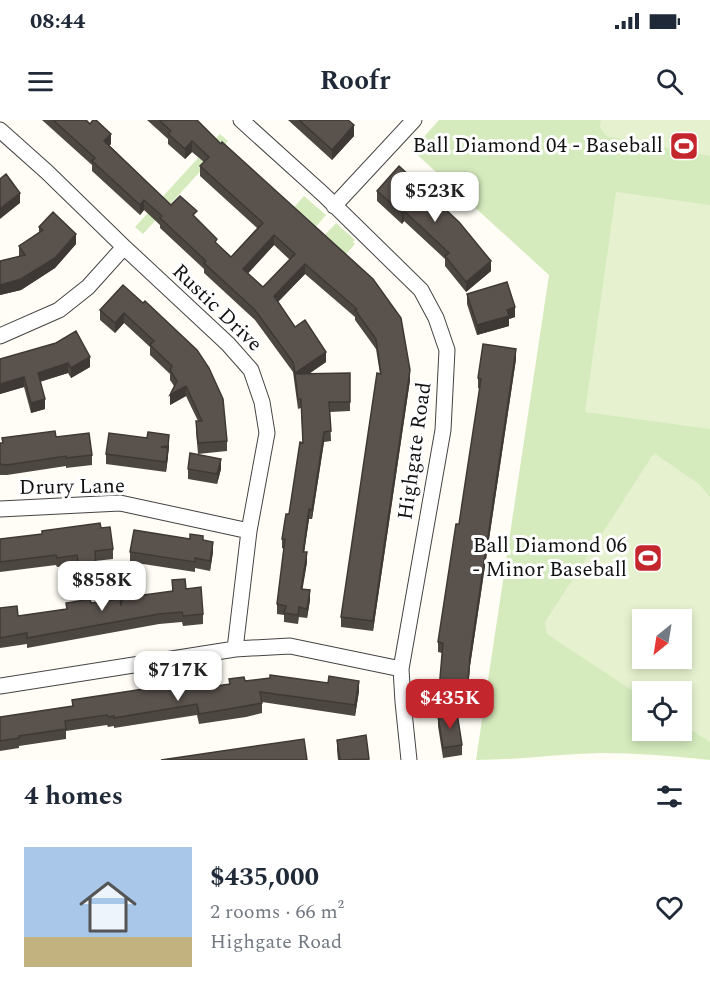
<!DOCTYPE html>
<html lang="en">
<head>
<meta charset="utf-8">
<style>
  body { margin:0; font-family:Spectral,serif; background:#f2f2f3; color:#1f2937; height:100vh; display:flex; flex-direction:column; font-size:22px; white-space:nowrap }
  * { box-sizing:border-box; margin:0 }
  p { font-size:20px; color:#747a83 }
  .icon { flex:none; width:33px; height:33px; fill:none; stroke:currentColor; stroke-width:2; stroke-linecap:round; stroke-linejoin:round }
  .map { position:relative; height:640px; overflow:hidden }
  .drawer { display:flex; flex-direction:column; background:#fff; flex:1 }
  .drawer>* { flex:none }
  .needle { width:39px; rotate:210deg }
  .tools { position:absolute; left:632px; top:489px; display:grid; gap:12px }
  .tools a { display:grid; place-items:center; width:60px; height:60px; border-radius:0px; background:#fff; box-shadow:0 3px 9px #0003; font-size:30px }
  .price { position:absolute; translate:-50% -51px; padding:0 14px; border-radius:12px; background:#fff; color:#222; font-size:20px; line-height:39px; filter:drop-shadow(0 2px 3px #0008) }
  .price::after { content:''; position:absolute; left:50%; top:36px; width:18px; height:14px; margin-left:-9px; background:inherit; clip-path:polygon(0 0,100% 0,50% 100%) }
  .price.active { background:#c4262e; color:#fff }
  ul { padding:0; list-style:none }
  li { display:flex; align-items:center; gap:18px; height:150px; padding:0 24px }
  li span { display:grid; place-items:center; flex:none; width:168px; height:120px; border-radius:0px; color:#555 }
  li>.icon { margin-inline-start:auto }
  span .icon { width:72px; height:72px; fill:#fffc; stroke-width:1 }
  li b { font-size:26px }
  h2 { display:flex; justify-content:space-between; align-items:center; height:72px; padding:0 24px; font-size:26px }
  .status { display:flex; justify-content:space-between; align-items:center; height:42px; padding:0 30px; background:#fff; direction:ltr }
  .status svg { height:16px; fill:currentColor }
  header { display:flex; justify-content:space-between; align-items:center; height:78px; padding:0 24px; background:#fff; font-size:27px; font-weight:700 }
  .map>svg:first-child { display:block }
  .green { fill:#d5ebbd; fill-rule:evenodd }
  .pitch { fill:#e6f2cf; fill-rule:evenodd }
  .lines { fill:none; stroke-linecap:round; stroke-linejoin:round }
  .street-casing { stroke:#444; stroke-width:17 }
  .street { stroke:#fff; stroke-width:15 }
  .wall { fill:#4d4742; fill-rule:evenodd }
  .shaded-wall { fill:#3f3936 }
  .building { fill:#5a524d; stroke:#3f3936; stroke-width:1.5; fill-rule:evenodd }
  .labels { text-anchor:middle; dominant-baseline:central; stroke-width:6; stroke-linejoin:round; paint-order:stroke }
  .poi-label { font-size:21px; fill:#111; stroke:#fff; text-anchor:end }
  .street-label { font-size:21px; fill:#111; stroke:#fff }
</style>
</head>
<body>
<div class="status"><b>08:44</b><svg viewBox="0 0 49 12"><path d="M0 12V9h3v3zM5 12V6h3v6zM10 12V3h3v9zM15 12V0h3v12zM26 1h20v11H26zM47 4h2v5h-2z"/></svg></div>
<header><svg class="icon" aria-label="menu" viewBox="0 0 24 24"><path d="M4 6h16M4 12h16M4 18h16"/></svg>Roofr<svg class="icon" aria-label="search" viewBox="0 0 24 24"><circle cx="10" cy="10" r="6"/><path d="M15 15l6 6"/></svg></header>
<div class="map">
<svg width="710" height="640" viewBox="0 0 710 640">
  <rect width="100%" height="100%" fill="#fffdf5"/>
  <path class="green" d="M439 0H710V640C673 636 637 633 600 633 558 634 517 640 476 640L549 155 412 30ZM642 500H681V538H642ZM642 572H681V610H642Z
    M220 14 228 21 143 114 135 107Z
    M304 76 326 95 311 112 288 94Z
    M336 103 355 120 353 122 355 124 340 141 321 119Z"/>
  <path class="pitch" d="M601 0H710V36L606 16 600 7Z
    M616 72 710 85V309L585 292Z
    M654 333 699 364 710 377V622L681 603V572H642V577L547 514 545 502ZM642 500H681V538H642Z"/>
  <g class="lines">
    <g class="street-casing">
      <path id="street" d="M241 0 324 75 421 170 436 198 447 230 443 310 401 549 403 582 409 640
        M0 10 47 52 124 127 228 224 251 250 262 282 267 313 249 411 235 529
        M334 86 414 0
        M0 216 59 190 88 167 124 127
        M0 389 120 383 249 411
        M0 566 235 529 290 526 401 549"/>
    </g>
    <use href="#street" class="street"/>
  </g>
  <path class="wall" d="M42 0H86L111 24 109 25 171 85 197 99 217 124 231 137 257 108 200 56V46L204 42 192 32 185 39 168 24V19L147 0H197L221 24 373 159 410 260 373 511 341 507V497L380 254 376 229 355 200V197L305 154 278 182 295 207 326 242 309 254 350 282V291L330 292 331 321 324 322 312 399H309L304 432 307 442 302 469 310 480 307 498 299 497 298 504 284 502V495L277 494V484L284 429 282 428V419L289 394 303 323 301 288 298 289 293 252 255 200 204 153V149L160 108V105L144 90 140 95 92 51V45ZM274 125 290 140 263 167 248 153Z
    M288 0H348L354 16 332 40Z
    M377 71 491 151 466 172 445 146V139L404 101 402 104 377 81Z
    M39 107 76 124 55 148 21 170 0 175V141L19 137V126L39 112Z
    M123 165 227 321V331L198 334 196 311V301H198L186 276 170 285 174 266 170 260V254L150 235V227L124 203 115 213 100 200V190Z
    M467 174 515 197 509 199V206L477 215 467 184Z
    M56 223 90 247 71 258 68 253 40 262 45 289 31 293 24 267 0 274V239Z
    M516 239 470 546 467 582 439 580 442 533 438 532V522L459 404 480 269 478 268V258Z
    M56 317 92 335V345L66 348V346L7 355H0V323H2V318Z
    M169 326 166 352 106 344V334Z
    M188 349H221L217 364 188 359Z
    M101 408 113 429V439L95 441 96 464 80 466 77 445 57 447 56 445 0 452V419Z
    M203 420 213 432 210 451 195 448V452L130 442V432Z
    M172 460 186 469 203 494V504L183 506 182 502 159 504 27 528V524L0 528V488L18 496 66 489V483H91L121 486 172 471Z
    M229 559 359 571 355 596 262 582V593L246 597 199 604 197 595 114 608V606L108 607 107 605 66 611V619L19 626V628L0 631V597L72 587V580L170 565 183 568 209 567 229 564Z
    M438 596 462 625V635L443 638 438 606Z
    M366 615 369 640H338L337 630V620Z"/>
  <path class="shaded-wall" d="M354 5V16L332 40V30Z
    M111 14V24L104 31V21Z
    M192 21V32L185 39V29Z
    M20 73V83L0 99V89Z
    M144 80V90L140 95V85Z
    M404 91V101L402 104V93Z
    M76 114V124L55 148 21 170 0 175V165Z
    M274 115V125L243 159V149Z
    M491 141V151L466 172V162Z
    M305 144V154L274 186V176Z
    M515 187V197L509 199V206L477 215V205L507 190Z
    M124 193V203L115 213V203Z
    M516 229V239L470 546 467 582 470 536Z
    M326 232V242L296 262 295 254V263V253Z
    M90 237V247L71 258V248Z
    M68 243V253L38 262V253Z
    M410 250V260L373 511V501Z
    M24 257V267L0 274V264Z
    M186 266V276L170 285V275Z
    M45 279V289L31 293V283Z
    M324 312V322L312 399V390Z
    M169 315V326L168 336V326Z
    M168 328V338L166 352V342Z
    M221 339V349L217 364V354Z
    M309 389V399L303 441V432Z
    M213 422V432L210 451V441Z
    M307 432V442L301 479V469Z
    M310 470V480L307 498V489Z
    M359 561V571L355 596V585Z"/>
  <path class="building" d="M53 0H86L90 4 93 0H96L111 14 104 21 171 85 180 76 197 91 193 95 217 119 215 122 231 137 263 103 200 46 209 37 192 21 185 29 168 14 171 11 159 0H197L221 24 222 22 373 159 401 198 410 250 373 501 341 497 377 253 381 254 376 219 355 190 357 189 305 144 274 176 295 207 305 200 326 232 295 253 293 242 255 190 204 143 206 141 160 98 162 96 144 80 140 85 92 41 95 38ZM274 115 295 134 263 167 243 149Z
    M299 0H348L354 5 332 30Z
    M399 46 459 102 491 141 466 162 445 136 449 133 404 91 402 93 377 71Z
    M6 54 20 73 0 89V59Z
    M53 92 76 114 55 138 21 159 0 165V141L25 135 19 126 43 110 39 107Z
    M507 162 515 187 507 190 509 196 477 205 467 174Z
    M123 165 143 183 145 181 197 230 209 248 223 279 227 321 198 323 196 301H202L186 266 170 275 177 261 170 250 172 246 150 225 154 221 124 193 115 203 100 190Z
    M76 211 90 237 71 248 68 243 38 253 45 279 31 283 24 257 0 264V239L56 223Z
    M483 224 516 229 470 536 467 572 439 570 443 523 438 522 456 404H459L463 377 481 259 478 258Z
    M350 253V282H329L331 311 324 312 312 390 309 389 303 432H307L301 469 310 470 307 489 299 487 298 495 284 493 286 486 277 484 285 419H282L286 394H289L300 322 303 323 301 279H298L295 254Z
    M55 311 56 317 89 313 92 335 66 338V336L7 345 0 344V323H3L2 318Z
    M148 312 169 315 168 326 161 327 168 328 166 342 106 334 109 313 147 318Z
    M190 333 221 339 217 354 188 349Z
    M100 403 101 408 110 407 113 429 95 431 96 454 80 456 77 435 57 438 56 435 0 442V419L42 414V411Z
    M134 410 190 419V414L203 416V420L213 422 210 441 195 438V442L130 432Z
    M185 459 186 469 201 467 203 494 183 496 182 492 159 494 27 518V513L0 518V488L17 486 18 496 67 489 66 483 90 479 91 483 120 479 121 486 122 478 173 471 172 460Z
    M270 555 328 563 329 556 359 561 355 585 260 572 262 583 246 586 199 594 197 584 114 598V596L108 597 107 595 65 601 66 609 19 616V618L0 621V597L73 586 72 580 157 567V564L170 563V565L183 563V568L208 565 209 567 230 564 229 559 244 557 245 561 270 558Z
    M457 593 462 625 443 628 438 596Z
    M366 615 369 639 340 640 337 620Z
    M304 619 307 640H161Z"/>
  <defs>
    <g id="stadium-square" transform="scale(1.5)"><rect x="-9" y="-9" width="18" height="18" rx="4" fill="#c4262e" stroke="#fff"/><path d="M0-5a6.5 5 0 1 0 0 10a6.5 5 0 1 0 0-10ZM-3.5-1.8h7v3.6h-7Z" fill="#fff"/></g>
  </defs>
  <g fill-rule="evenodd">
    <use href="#stadium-square" x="684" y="26"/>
    <use href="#stadium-square" x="648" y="438"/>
  </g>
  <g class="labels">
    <g class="poi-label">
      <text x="663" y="26">Ball Diamond 04 - Baseball</text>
      <text x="627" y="426">Ball Diamond 06<tspan x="627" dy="24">- Minor Baseball</tspan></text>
    </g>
    <g class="street-label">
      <text transform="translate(217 188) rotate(44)">Rustic Drive</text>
      <text transform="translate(415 331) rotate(-82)">Highgate Road</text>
      <text transform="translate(72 367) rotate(-1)">Drury Lane</text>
    </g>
  </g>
</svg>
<div class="tools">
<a><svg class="needle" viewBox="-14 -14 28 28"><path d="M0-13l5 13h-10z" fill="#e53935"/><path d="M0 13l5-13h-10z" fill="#747a83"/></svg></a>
<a><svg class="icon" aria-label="locate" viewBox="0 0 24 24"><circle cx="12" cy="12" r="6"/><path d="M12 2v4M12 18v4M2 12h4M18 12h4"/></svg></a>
</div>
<b class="price" style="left:435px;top:103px">$523K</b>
<b class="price" style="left:102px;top:492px">$858K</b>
<b class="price" style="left:178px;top:582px">$717K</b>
<b class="price active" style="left:450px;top:610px">$435K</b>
</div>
<section class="drawer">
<h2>4 homes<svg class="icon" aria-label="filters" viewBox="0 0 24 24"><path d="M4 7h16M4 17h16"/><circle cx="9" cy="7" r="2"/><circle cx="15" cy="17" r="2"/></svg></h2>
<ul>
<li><span style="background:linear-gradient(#a9c7e8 75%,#c2b280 0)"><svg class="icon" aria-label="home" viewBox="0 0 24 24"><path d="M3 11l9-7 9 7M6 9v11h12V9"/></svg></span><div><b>$435,000</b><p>2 rooms · 66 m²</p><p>Highgate Road</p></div><svg class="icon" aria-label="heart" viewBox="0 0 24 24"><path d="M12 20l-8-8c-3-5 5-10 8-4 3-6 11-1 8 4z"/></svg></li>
</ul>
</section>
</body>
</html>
